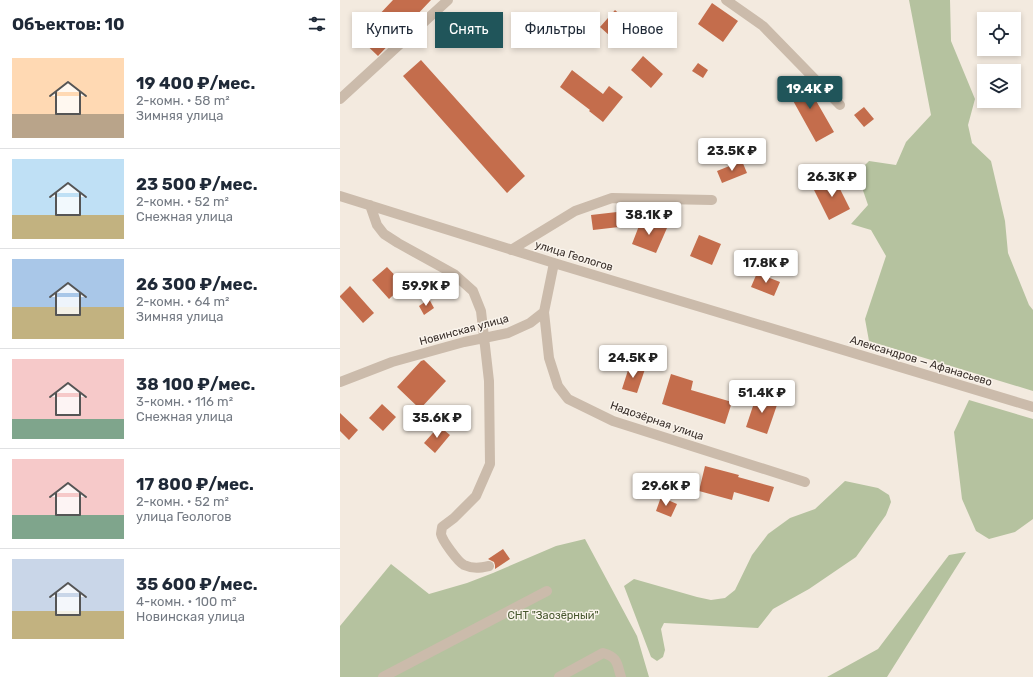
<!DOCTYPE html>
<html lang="ru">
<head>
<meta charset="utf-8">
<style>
  body { margin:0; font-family:Rubik,sans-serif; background:#f2f2f3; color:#1f2937; height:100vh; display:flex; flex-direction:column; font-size:15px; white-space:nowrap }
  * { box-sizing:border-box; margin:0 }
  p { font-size:13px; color:#747a83 }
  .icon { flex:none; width:22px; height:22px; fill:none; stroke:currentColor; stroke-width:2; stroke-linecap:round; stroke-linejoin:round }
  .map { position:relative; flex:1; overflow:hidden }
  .drawer { display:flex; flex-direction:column; background:#fff; width:340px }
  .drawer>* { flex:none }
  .guide { position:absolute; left:12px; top:12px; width:380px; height:36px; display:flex; gap:8px }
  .controls { position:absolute; left:637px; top:12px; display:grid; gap:8px }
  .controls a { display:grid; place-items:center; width:44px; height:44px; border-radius:0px; background:#fff; box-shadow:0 2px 6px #0003; font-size:20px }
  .price { position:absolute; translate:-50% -34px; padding:0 9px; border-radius:4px; background:#fff; color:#222; font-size:13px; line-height:26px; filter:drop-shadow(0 1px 2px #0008) }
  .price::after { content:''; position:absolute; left:50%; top:24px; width:12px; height:9px; margin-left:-6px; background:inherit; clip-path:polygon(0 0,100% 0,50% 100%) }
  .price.selected { background:#20555a; color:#fff }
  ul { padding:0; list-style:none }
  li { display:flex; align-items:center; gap:12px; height:100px; padding:0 12px }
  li+li { border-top:1px solid #e0e1e3 }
  li span { display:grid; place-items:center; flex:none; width:112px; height:80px; border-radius:0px; color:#555 }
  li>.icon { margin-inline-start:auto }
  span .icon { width:48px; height:48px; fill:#fffc; stroke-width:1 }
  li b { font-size:17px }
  h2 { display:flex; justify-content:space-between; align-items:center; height:48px; padding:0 12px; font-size:17px }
  .tag { padding:0 14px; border-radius:0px; background:#fff; box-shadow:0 2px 6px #0003; font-size:14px; line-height:36px }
  .tag.selected { background:#20555a; color:#fff }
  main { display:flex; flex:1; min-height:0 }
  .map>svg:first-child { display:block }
  .green { fill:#b5c29f }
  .building { fill:#c46d4c }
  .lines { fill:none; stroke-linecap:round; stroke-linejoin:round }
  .minor { stroke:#cbbbab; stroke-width:10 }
  .labels { text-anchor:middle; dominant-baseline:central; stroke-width:3; stroke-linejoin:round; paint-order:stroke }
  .street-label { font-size:11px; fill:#392f2a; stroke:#faf4ec }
  .park-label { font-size:11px; fill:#47572e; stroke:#faf4ec }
</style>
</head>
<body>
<main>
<section class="drawer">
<h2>Объектов: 10<svg class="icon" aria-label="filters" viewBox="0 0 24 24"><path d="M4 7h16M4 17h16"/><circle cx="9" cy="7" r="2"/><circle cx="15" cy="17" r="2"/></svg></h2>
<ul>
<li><span style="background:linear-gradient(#ffd9b3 70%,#b9a48a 0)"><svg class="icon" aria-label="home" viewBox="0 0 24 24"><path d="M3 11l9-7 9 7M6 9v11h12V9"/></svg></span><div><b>19 400 ₽/мес.</b><p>2-комн. · 58 m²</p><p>Зимняя улица</p></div></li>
<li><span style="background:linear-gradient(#bfe0f5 70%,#c2b280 0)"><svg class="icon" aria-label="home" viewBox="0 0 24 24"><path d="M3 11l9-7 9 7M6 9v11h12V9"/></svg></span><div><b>23 500 ₽/мес.</b><p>2-комн. · 52 m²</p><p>Снежная улица</p></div></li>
<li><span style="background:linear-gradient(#a9c7e8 60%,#c2b280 0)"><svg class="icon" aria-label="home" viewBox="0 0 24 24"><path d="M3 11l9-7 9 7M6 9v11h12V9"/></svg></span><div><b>26 300 ₽/мес.</b><p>2-комн. · 64 m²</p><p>Зимняя улица</p></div></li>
<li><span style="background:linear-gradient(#f6c9c9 75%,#7fa58c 0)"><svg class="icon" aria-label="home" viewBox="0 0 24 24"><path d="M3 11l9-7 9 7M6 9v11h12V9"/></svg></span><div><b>38 100 ₽/мес.</b><p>3-комн. · 116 m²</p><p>Снежная улица</p></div></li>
<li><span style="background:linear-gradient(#f6c9c9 70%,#7fa58c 0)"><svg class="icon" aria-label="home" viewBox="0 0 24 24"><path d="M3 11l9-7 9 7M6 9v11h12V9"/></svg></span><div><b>17 800 ₽/мес.</b><p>2-комн. · 52 m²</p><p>улица Геологов</p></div></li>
<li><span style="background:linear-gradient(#c9d6e8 65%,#c2b280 0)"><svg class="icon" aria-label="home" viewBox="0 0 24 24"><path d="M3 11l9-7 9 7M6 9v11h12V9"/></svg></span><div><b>35 600 ₽/мес.</b><p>4-комн. · 100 m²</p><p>Новинская улица</p></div></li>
</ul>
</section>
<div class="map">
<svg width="693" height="677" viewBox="0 0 693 677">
  <rect width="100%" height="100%" fill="#f3eadf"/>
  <path class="green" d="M569 0H610L611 41 635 99 628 125 632 143 651 161 665 221 668 253 689 305 693 310V391L529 341 525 319 546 256 531 230 511 224 528 205 517 173 529 161 556 165 566 142 591 115Z
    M629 400 693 419V519L675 532 649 539 636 531 622 499 614 432Z
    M505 481 538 488 549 495 551 502 546 515 516 557 469 589 433 609 418 628 324 623 321 629 325 650 323 657 317 661 311 657 284 586 294 579 357 597 371 600 385 598 395 590 412 555 428 534 450 518 475 509Z
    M245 539 297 636 309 677H0V626L51 564 89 594 127 583 153 573 216 546Z
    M626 552 547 677H487L538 649 609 555Z"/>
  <path class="building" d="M53 0H91L38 56 18 37Z
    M372 3 398 21 383 42 358 24Z
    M275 10 294 27 279 44 260 27Z
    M303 56 323 74 311 88 291 70Z
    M81 60 185 176 167 193 63 76Z
    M358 63 368 70 363 78 352 71Z
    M232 70 263 94 269 86 283 97 263 122 249 111 250 110 220 87Z
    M463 78 494 132 476 142 446 88Z
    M524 107 534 119 524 127 514 115Z
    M402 161 407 173 382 183 377 171Z
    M494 177 510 209 489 220 473 188Z
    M277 212 279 227 253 230 251 215Z
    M302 218 327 228 316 253 292 244Z
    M359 235 381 244 372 265 350 256Z
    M47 267 64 285 49 299 32 280Z
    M417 273 440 282 434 296 411 287Z
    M10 286 34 313 23 323 0 297V296Z
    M89 299 94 308 84 315 79 306Z
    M84 360 106 381 80 409 57 387 81 361Z
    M290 364 305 369 297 393 282 389Z
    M331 374 353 381 351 390 392 402 385 424 322 404Z
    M417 394 438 402 427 434 406 427Z
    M42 404 56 417 43 431 29 418Z
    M0 413 18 430 9 440 0 431Z
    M99 426 110 435 95 453 84 443Z
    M365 466 399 475 398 477 434 487 429 502 394 492 392 500 359 491Z
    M321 497 337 504 331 517 316 511Z
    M163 549 170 559 155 569V565L154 562 148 559Z"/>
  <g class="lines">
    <path class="minor" d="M386 0 423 26 500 105
      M0 99 108 0
      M0 196 214 263 693 407
      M30 205 37 225 44 234 58 243 114 274 133 291 141 311 149 381 150 464 136 496 114 518 102 527C102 528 101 533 101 534 102 540 118 562 124 565 133 569 140 568 149 566
      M171 250 235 211 272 198 372 200
      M204 312 209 358 218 386 228 399 273 421 465 482
      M0 382 52 362 124 342 144 338 168 333 190 323 204 312 214 263
      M43 677 207 591
      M219 677 263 653C278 657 277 664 281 677"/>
  </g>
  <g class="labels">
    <g class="street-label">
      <text transform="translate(234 256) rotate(17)">улица Геологов</text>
      <text transform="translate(124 330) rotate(-15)">Новинская улица</text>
      <text transform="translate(581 361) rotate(17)">Александров — Афанасьево</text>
      <text transform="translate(317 421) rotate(19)">Надозёрная улица</text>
    </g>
    <g class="park-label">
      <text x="213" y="615">СНТ "Заозёрный"</text>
    </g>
  </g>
</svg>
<div class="controls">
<a><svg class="icon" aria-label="locate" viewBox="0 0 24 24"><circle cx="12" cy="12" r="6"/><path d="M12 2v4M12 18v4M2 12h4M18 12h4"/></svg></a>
<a><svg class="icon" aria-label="layers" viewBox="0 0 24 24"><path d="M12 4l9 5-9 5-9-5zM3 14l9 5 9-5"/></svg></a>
</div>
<b class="price selected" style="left:470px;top:110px">19.4K ₽</b>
<b class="price" style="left:392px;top:172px">23.5K ₽</b>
<b class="price" style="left:492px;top:198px">26.3K ₽</b>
<b class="price" style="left:309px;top:236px">38.1K ₽</b>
<b class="price" style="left:426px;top:284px">17.8K ₽</b>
<b class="price" style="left:86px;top:307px">59.9K ₽</b>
<b class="price" style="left:293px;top:379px">24.5K ₽</b>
<b class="price" style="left:422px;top:414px">51.4K ₽</b>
<b class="price" style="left:97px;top:439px">35.6K ₽</b>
<b class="price" style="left:326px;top:507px">29.6K ₽</b>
<div class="guide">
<a class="tag">Купить</a>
<a class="tag selected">Снять</a>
<a class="tag">Фильтры</a>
<a class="tag">Новое</a>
</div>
</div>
</main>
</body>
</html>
